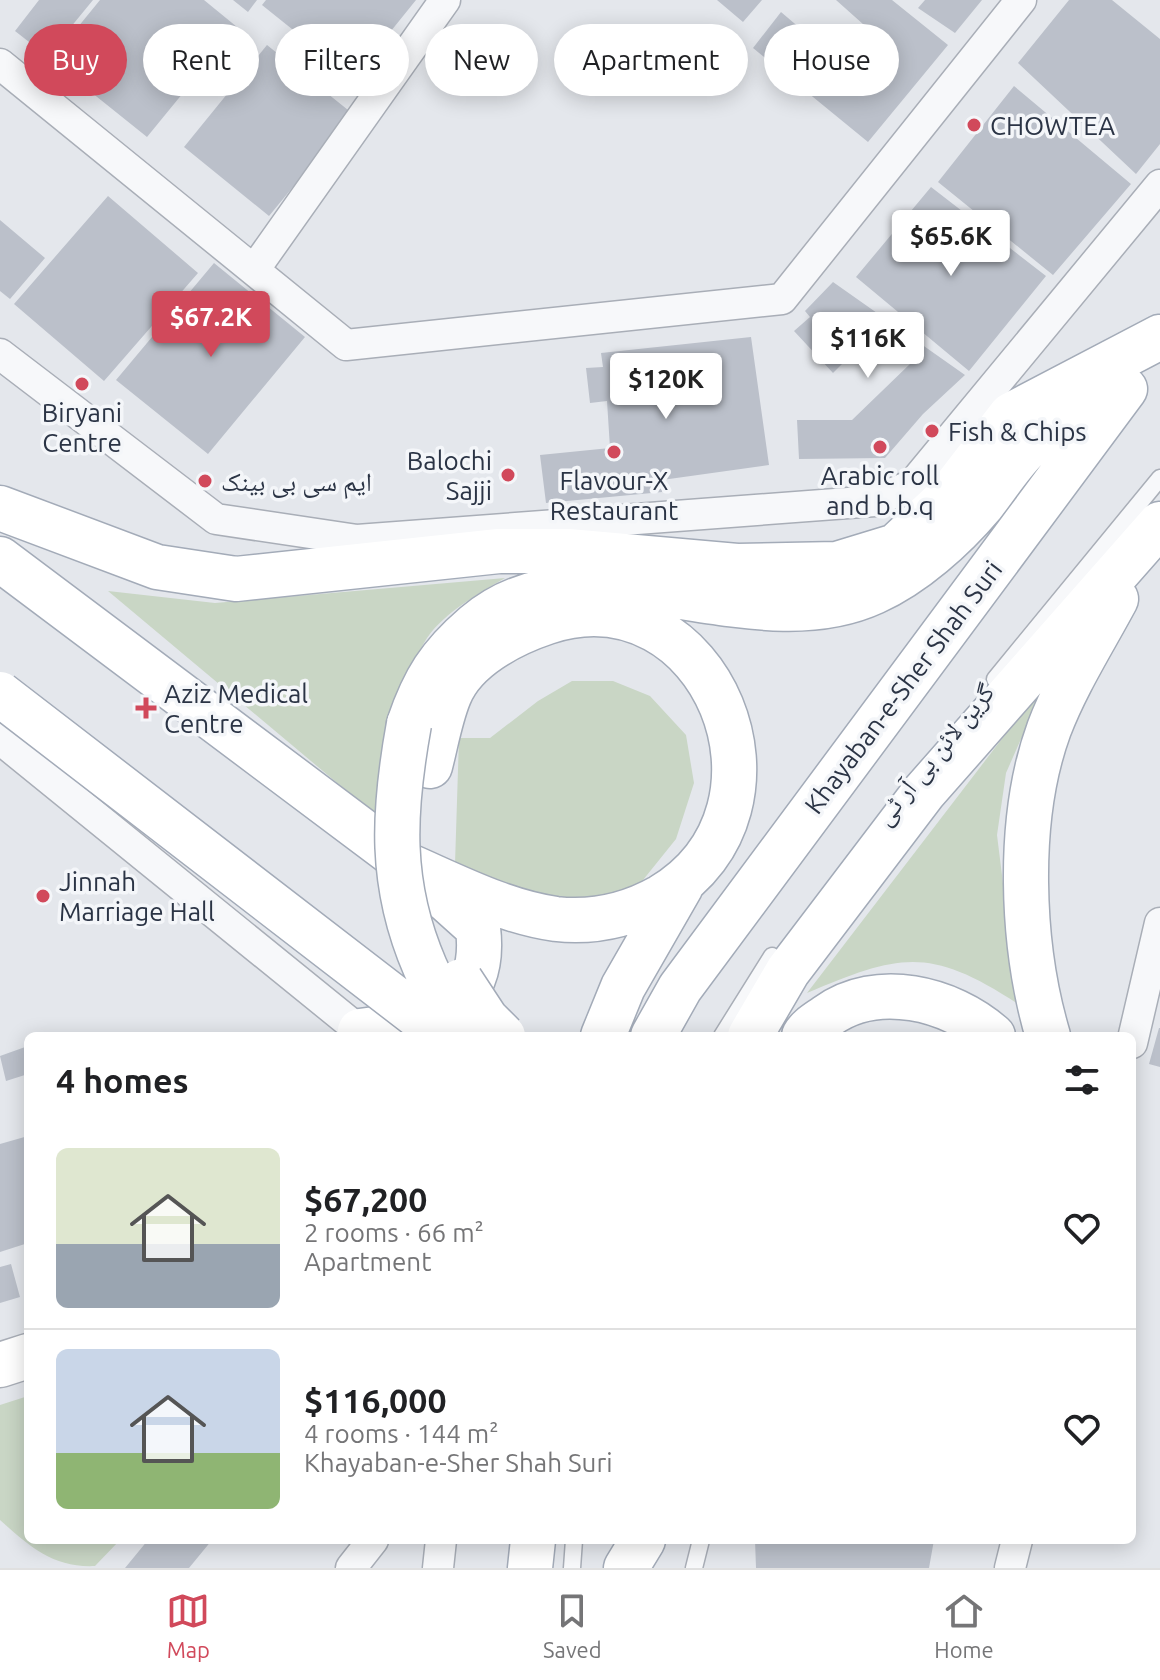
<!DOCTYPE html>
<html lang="en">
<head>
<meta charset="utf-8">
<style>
  body { margin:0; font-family:Ubuntu,"Noto Naskh Arabic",sans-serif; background:#f6f6f6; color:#202124; height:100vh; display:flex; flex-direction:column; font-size:30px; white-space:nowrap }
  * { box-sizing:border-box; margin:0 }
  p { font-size:26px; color:#757577 }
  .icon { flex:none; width:44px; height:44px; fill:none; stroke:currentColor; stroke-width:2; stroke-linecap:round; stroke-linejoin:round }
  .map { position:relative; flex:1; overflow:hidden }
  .drawer { position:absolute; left:24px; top:1032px; width:1112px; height:512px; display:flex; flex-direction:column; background:#fff; border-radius:12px; box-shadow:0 4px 20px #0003 }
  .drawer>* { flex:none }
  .top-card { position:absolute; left:24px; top:24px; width:1112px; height:72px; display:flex; gap:16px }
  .price { position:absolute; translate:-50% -68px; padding:0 18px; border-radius:8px; background:#fff; color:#222; font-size:26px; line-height:52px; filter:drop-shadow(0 2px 4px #0008) }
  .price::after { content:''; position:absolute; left:50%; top:48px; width:24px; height:18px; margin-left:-12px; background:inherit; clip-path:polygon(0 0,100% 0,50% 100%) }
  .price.on { background:#d1495b; color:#fff }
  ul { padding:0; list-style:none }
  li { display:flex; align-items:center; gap:24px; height:200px; padding:0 32px }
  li+li { border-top:2px solid #e0e0e0 }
  li span { display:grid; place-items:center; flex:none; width:224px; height:160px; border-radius:12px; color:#555 }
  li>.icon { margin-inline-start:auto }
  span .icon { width:96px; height:96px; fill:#fffc; stroke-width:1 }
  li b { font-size:34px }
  h2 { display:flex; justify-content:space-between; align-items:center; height:96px; padding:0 32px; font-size:34px }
  .tag { padding:0 28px; border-radius:36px; background:#fff; box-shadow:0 4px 20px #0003; font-size:28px; line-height:72px }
  .tag.on { background:#d1495b; color:#fff }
  .tab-bar { display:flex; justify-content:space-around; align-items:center; height:112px; border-top:2px solid #e0e0e0; background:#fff; font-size:22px; color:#757577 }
  .tab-bar a { display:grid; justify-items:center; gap:4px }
  .tab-bar .on { color:#d1495b }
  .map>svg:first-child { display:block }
  .green { fill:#c9d6c5 }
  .building { fill:#bbc0ca }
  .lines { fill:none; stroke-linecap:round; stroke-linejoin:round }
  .lane-casing { stroke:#a9aeb7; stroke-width:19 }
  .street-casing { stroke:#a9aeb7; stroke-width:33 }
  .secondary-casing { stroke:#a9aeb7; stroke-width:47 }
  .primary-casing { stroke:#a3abb8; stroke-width:47 }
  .lane { stroke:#f7f8fa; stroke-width:16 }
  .street { stroke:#f7f8fa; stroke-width:30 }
  .secondary { stroke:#fff; stroke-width:44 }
  .primary { stroke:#fff; stroke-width:44 }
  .primary-bridge-casing { stroke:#a3abb8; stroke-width:47; stroke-linecap:butt }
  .primary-bridge { stroke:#fff; stroke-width:44 }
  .poi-dot { fill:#d1495b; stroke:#f4f6f9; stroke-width:3 }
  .labels { text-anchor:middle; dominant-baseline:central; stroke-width:7; stroke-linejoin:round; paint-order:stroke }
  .poi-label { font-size:26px; fill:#2b3445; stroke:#f4f6f9; text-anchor:start }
  .street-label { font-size:26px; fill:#2b3445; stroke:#f4f6f9 }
</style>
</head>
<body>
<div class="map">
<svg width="1160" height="1568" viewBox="0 0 1160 1568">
  <rect width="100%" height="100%" fill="#e4e7ec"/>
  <path class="green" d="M505 578C478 594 445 612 427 638 400 680 390 767 379 818L108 591 215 603Z
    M1047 680 1006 773 997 835 1018 1004C929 946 900 954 807 993Z
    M572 681H613L650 696 686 735 694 783 676 839 639 885 604 898 551 900 455 864 459 738H490L538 701Z
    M28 1396V1540H120L95 1566C53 1568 29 1546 0 1520V1405Z"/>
  <path class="building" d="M39 0H93L47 56 15 31Z
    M100 0H204L237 27 147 137 51 60Z
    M233 0H257L248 12Z
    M266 0H416L353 78 262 5Z
    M717 0H762L743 22Z
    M836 0H892L948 45 868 142 753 48 781 12 855 75 882 41Z
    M925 0H982L955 33 918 8Z
    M1069 0H1112L1160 39V144L1136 174 1018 63Z
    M267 45 353 114 269 216 184 147Z
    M1014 86 1131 184 1053 275 938 182Z
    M931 187 1046 276 969 371 856 277Z
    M108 196 198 273 104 381 14 304Z
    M0 220 45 258 10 299 0 291Z
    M214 263 305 337 208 454 116 380Z
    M833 282 965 375 923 414 885 458 799 459 797 420H852L911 363 874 332 833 373 794 331 810 317 805 311Z
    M751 337 769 465 662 480V492L546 503 540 455 610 448 607 401 590 403 586 368 603 367 601 353Z
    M1159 1028H1160V1067L1149 1064Z
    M28 1046V1074L6 1081 0 1056Z
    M28 1136V1243L0 1252V1144Z
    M11 1264 20 1297 0 1303V1267Z
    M148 1540H212L189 1568H125Z
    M755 1540H934L929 1568H756Z"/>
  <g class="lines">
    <g class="lane-casing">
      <path id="lane" d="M995 679 1160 478
        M722 1036 772 956
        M572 1568 574 1540
        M694 1568 701 1540"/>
    </g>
    <g class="street-casing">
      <path id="street" d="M0 64 346 345 782 299 1021 0
        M254 270 445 0
        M0 354 216 519 357 540 875 501 912 485 1160 185
        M0 739 360 1031
        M1132 1043 1160 923
        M351 1568 373 1540
        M438 1568 441 1540
        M1010 1568 1017 1540"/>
    </g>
    <g class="secondary-casing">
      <path id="secondary" d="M0 1365 28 1356"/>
    </g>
    <g class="primary-casing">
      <path id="primary" d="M0 508 157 567 236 579 499 551H568L737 566 837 564 896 546 947 498 1011 415 1160 337
        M0 559 409 866 478 928C488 1012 427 1022 360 1031L362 1036
        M409 724C424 680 439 656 475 625 585 531 749 650 874 592 914 574 954 538 982 505 997 486 1010 465 1027 448 1049 427 1075 409 1098 390
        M409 866C455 886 505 912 556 919 593 923 629 915 661 897 810 808 711 568 547 622 511 634 464 658 449 696 440 718 436 743 430 766
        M603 1036 623 987 681 886
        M653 1036 680 988 1125 389
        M750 1036 788 971 924 792 1160 524
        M804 1036C809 1027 819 1022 827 1016 877 980 950 998 993 1036
        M1048 1036C1021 945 1016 819 1049 729 1066 684 1093 642 1116 599
        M530 1568 533 1540
        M626 1568 643 1540"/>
    </g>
    <use href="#lane" class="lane"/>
    <use href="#street" class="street"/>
    <use href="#secondary" class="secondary"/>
    <use href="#primary" class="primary"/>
    <g class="primary-bridge-casing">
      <path id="primary-bridge" d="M0 694 444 1036
        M409 724C393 812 389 884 425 967 436 991 448 1017 466 1036
        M461 981 486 1019 503 1036"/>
    </g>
    <use href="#primary-bridge" class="primary-bridge"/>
  </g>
  <g class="poi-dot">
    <circle cx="974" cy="125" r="8"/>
    <circle cx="82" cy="384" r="8"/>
    <circle cx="932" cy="431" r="8"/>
    <circle cx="880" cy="447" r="8"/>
    <circle cx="614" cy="452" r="8"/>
    <circle cx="508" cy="475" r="8"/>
    <circle cx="205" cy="481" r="8"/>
    <path d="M142 696h8v8h8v8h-8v8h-8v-8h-8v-8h8z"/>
    <circle cx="43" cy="896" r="8"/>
  </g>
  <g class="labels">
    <g class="poi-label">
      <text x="990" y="125">CHOWTEA</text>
      <text x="82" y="412" text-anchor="middle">Biryani<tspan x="82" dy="30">Centre</tspan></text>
      <text x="948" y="431">Fish &amp; Chips</text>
      <text x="492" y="460" text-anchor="end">Balochi<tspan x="492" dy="30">Sajji</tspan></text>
      <text x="880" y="475" text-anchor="middle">Arabic roll<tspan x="880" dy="30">and b.b.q</tspan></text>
      <text x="614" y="480" text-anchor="middle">Flavour-X<tspan x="614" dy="30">Restaurant</tspan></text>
      <text x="221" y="481">ایم سی بی بینک</text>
      <text x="164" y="693">Aziz Medical<tspan x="164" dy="30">Centre</tspan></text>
      <text x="59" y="881">Jinnah<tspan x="59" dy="30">Marriage Hall</tspan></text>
    </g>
    <g class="street-label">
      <text transform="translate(903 687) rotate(-53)">Khayaban-e-Sher Shah Suri</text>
      <text transform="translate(934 754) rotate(-51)">گرین لائن بی آر ٹی</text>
    </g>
  </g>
</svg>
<b class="price" style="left:951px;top:278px">$65.6K</b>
<b class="price on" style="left:211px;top:359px">$67.2K</b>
<b class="price" style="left:868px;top:380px">$116K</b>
<b class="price" style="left:666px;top:421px">$120K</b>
<div class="top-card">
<a class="tag on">Buy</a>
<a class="tag">Rent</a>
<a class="tag">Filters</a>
<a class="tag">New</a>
<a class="tag">Apartment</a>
<a class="tag">House</a>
</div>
<section class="drawer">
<h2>4 homes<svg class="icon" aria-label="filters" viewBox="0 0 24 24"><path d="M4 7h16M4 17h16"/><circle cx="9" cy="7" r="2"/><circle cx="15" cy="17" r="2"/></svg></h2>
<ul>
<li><span style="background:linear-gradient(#dfe7d0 60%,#9aa5b1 0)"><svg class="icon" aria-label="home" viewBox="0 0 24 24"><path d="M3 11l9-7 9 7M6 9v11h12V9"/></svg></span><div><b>$67,200</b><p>2 rooms · 66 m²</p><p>Apartment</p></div><svg class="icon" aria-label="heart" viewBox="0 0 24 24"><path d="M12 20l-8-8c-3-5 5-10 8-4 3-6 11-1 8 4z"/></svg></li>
<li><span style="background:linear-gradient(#c9d6e8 65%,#8fb573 0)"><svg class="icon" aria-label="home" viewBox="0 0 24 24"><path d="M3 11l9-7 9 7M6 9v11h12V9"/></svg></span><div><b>$116,000</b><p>4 rooms · 144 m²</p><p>Khayaban-e-Sher Shah Suri</p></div><svg class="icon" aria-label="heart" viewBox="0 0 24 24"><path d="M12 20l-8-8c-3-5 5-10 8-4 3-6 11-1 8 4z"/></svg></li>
</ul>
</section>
</div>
<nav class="tab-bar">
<a class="on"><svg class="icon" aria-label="map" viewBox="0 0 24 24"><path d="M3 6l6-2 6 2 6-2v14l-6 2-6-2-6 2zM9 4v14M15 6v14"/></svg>Map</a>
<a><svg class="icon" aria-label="saved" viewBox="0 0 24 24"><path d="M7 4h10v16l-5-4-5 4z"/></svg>Saved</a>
<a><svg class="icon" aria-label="home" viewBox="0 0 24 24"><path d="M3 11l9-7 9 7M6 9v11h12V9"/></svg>Home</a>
</nav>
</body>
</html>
